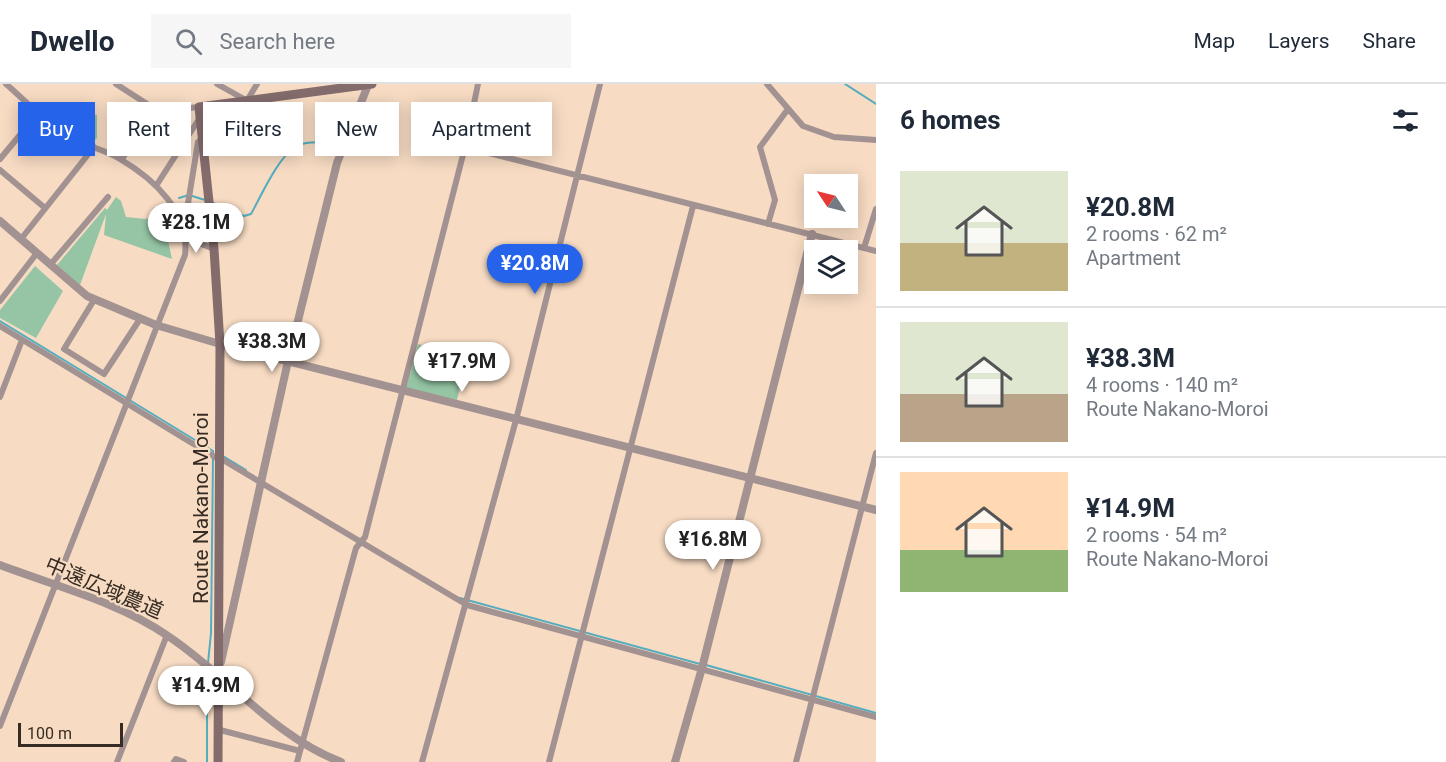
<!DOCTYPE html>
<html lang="en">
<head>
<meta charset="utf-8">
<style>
  body { margin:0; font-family:Roboto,"Noto Sans JP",sans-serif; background:#f6f6f7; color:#1f2937; height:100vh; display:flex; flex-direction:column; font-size:22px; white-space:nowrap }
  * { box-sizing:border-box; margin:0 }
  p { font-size:20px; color:#747a83 }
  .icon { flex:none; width:33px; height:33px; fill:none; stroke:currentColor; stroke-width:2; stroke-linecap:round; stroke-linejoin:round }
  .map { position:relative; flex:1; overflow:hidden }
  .sheet { display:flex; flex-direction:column; background:#fff; width:570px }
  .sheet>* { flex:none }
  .top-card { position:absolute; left:18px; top:18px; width:570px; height:54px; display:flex; gap:12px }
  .needle { width:39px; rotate:305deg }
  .fabs { position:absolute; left:804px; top:90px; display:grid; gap:12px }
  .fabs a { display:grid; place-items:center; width:54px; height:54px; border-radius:0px; background:#fff; box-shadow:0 3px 15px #0003; font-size:30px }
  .scale { position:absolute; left:18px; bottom:15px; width:105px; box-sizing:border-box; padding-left:6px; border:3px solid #372c23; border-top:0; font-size:16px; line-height:21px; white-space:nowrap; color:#372c23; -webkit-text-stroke:4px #f7dbc3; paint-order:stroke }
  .price { position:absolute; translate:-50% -51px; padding:0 14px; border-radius:21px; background:#fff; color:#222; font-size:20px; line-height:39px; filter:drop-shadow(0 2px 3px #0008) }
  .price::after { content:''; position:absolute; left:50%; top:36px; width:18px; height:14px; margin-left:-9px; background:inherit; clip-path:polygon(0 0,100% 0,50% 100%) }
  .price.on { background:#2563eb; color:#fff }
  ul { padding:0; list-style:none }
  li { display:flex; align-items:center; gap:18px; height:150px; padding:0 24px }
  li+li { border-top:2px solid #e0e1e3 }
  li span { display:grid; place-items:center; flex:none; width:168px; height:120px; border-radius:0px; color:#555 }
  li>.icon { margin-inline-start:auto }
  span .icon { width:72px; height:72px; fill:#fffc; stroke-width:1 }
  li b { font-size:26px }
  h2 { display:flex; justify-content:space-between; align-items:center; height:72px; padding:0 24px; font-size:26px }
  .chip { padding:0 21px; border-radius:0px; background:#fff; box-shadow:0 3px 15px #0003; font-size:21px; line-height:54px }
  .chip.on { background:#2563eb; color:#fff }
  header { display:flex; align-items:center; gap:36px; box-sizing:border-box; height:84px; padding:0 30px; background:#fff; border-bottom:2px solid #e0e1e3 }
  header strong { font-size:28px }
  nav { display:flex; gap:33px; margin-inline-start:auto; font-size:21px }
  .search { width:420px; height:54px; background:#f6f6f7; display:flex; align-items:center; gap:15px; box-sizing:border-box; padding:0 21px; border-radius:0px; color:#747a83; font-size:22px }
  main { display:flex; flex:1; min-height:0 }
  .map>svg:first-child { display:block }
  .green { fill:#95c5a5 }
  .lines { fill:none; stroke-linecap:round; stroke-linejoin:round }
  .stream { stroke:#53adbe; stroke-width:2 }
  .minor { stroke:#a39292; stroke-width:6 }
  .tertiary { stroke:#a39292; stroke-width:8 }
  .secondary { stroke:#846c6d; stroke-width:9 }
  .labels { text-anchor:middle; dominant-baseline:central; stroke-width:4.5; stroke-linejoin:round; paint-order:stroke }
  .street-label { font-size:21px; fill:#372c23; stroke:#f7dbc3 }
</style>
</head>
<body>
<header>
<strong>Dwello</strong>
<div class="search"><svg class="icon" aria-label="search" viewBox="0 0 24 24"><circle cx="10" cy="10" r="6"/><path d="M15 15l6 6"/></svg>Search here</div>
<nav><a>Map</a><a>Layers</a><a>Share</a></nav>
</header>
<main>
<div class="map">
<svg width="876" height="678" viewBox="0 0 876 678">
  <rect width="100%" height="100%" fill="#f7dbc3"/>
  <path class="green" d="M62 27 97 31V54L89 61 82 58V44L58 35Z
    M116 113 121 117 126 133 146 135 157 130 153 141 166 147 172 175 104 151 106 130 80 201 57 181 105 124 107 126Z
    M35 182 63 207 36 254 0 234V226Z
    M418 260 467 272 457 316 406 304Z"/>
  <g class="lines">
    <path class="stream" d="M845 0 876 20
      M179 114 189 111 205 116
      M213 119 244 132 251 130C261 112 278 74 294 64 311 52 333 64 341 54 347 47 350 36 353 28
      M0 237 213 367V369
      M223 372 246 386
      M460 514 700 580
      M208 579 211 549 213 375
      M706 581 876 629
      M207 585V678"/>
    <path class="minor" d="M116 0 158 27 199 23
      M217 0 244 15
      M767 0 803 42 834 53 876 56
      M248 15 257 0
      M465 63 876 167
      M0 75 39 28
      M122 76 149 22
      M0 86 45 124
      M156 102 199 35
      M768 140 775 116 760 63 788 25
      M184 144 198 58 203 54
      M186 154 214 165
      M21 155 94 63
      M864 164 876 125
      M50 181 108 113
      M94 216 64 265 104 290 140 235
      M0 217 37 169
      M0 242 218 375
      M0 313 22 256
      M218 373 467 521 876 633
      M0 642 185 171C190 128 154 95 120 75 104 65 85 62 69 53 46 40 26 17 6 0
      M220 646 300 667
      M117 678 167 551
      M174 678 176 675 184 678
      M297 678 356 464 365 453 465 63 478 0
      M422 678 516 336 600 0
      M549 678 693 122
      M796 678 876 369"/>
    <path class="tertiary" d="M0 137 87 212 156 241 220 260 876 426
      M0 481C55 502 119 518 168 552 227 591 273 652 341 678
      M221 578 288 277 337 79 368 1
      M675 678 702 584 812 150"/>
    <path class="secondary" d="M218 678 220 260 214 165 199 23 372 0"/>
  </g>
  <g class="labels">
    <g class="street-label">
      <text transform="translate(201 424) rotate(-90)">Route Nakano-Moroi</text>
      <text transform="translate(104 504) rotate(23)">中遠広域農道</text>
    </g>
  </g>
</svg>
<div class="fabs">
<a><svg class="needle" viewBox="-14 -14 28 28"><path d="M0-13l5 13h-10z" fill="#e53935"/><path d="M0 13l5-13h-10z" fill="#747a83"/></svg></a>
<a><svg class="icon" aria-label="layers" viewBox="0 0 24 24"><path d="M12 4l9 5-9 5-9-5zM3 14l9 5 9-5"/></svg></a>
</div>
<div class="scale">100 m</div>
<b class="price" style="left:196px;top:170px">¥28.1M</b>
<b class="price on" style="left:535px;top:211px">¥20.8M</b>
<b class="price" style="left:272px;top:289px">¥38.3M</b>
<b class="price" style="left:462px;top:309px">¥17.9M</b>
<b class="price" style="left:713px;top:487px">¥16.8M</b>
<b class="price" style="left:206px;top:633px">¥14.9M</b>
<div class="top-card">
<a class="chip on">Buy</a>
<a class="chip">Rent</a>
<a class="chip">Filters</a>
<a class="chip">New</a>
<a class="chip">Apartment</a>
</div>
</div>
<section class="sheet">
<h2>6 homes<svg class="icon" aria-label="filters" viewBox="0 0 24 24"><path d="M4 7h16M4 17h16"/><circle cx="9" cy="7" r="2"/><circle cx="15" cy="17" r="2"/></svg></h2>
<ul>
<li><span style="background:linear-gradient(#dfe7d0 60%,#c2b280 0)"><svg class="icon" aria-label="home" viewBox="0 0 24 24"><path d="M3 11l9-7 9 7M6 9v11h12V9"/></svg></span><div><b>¥20.8M</b><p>2 rooms · 62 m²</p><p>Apartment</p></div></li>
<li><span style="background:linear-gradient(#dfe7d0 60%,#b9a48a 0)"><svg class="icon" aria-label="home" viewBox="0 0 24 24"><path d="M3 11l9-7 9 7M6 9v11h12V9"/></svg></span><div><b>¥38.3M</b><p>4 rooms · 140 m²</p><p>Route Nakano-Moroi</p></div></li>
<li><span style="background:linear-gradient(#ffd9b3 65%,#8fb573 0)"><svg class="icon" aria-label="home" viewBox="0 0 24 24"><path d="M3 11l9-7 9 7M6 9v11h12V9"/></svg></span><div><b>¥14.9M</b><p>2 rooms · 54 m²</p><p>Route Nakano-Moroi</p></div></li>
</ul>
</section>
</main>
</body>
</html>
